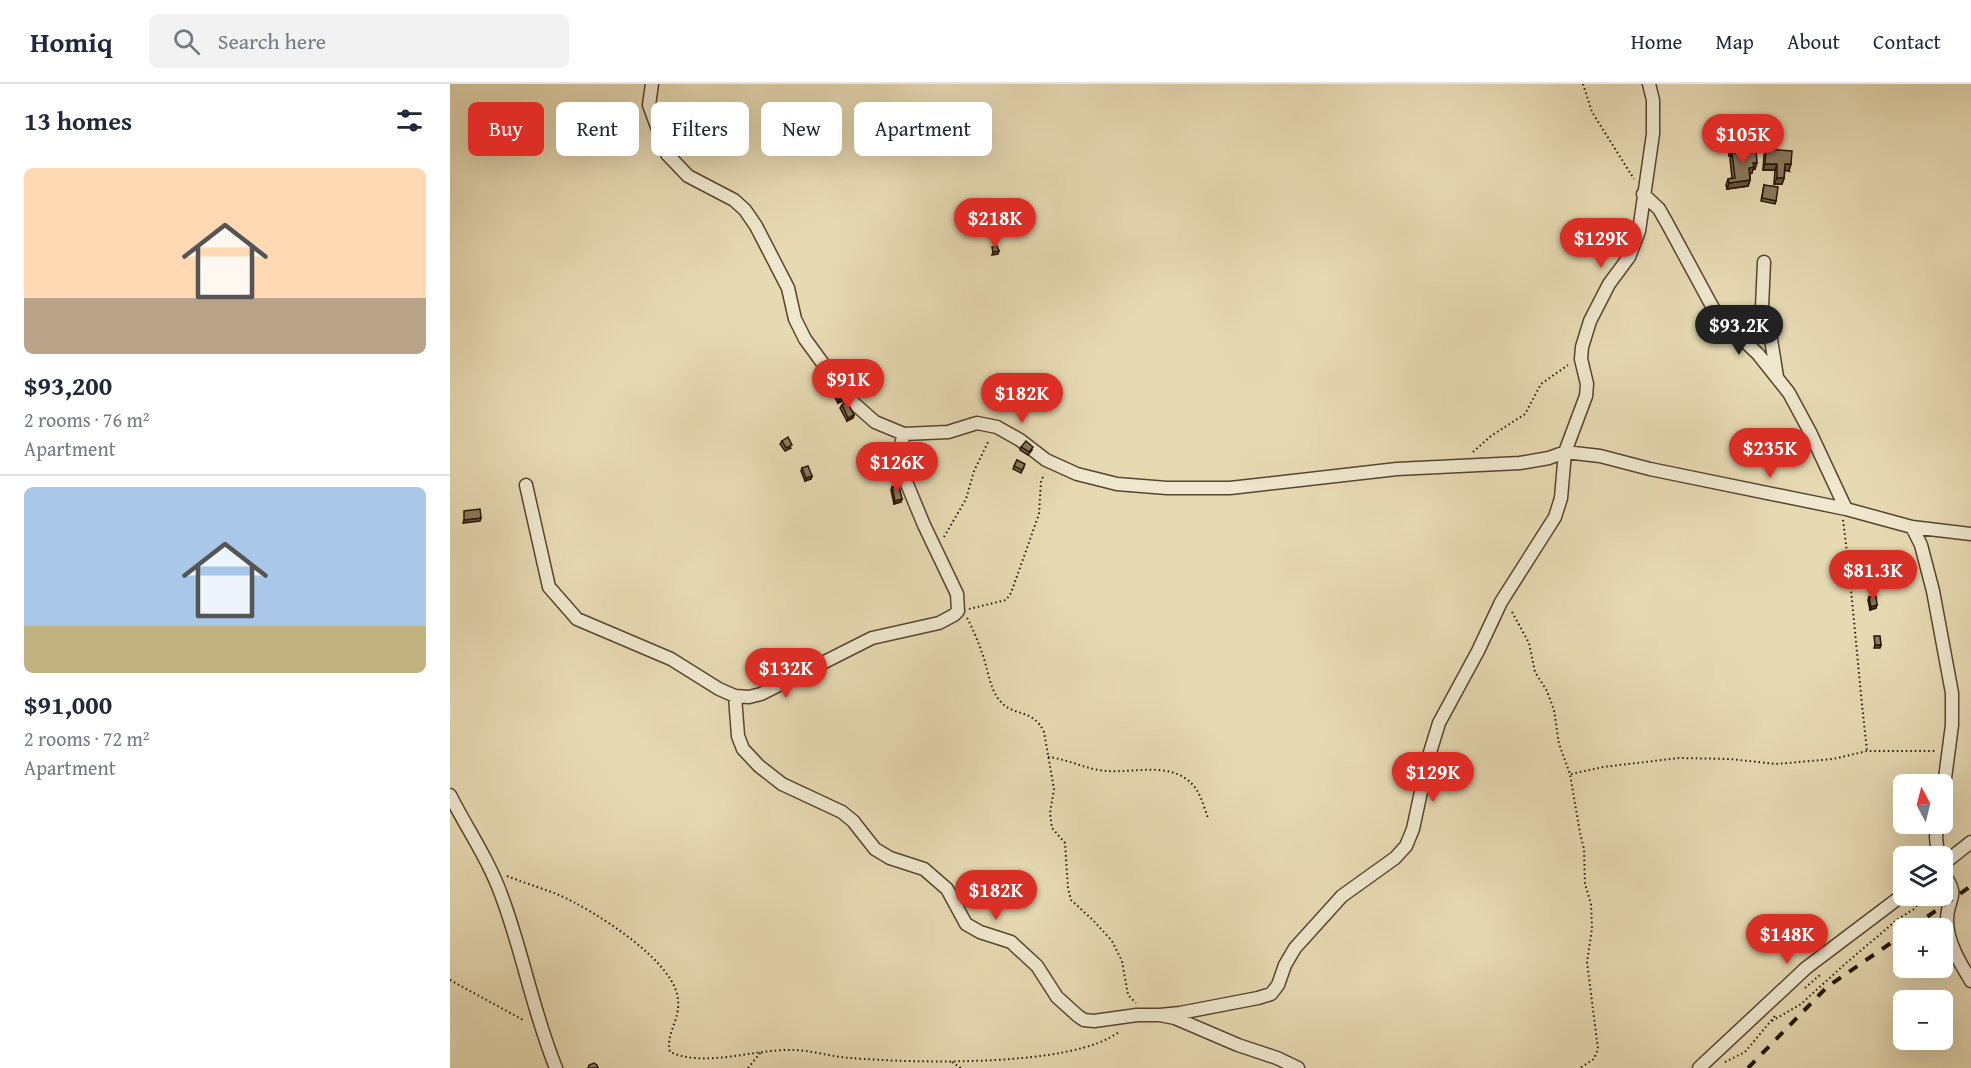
<!DOCTYPE html>
<html lang="en">
<head>
<meta charset="utf-8">
<style>
  body { margin:0; font-family:"Gentium Book Plus",serif; background:#f2f2f3; color:#1f2937; height:100vh; display:flex; flex-direction:column; font-size:22px; white-space:nowrap }
  * { box-sizing:border-box; margin:0 }
  p { font-size:20px; color:#747a83 }
  .icon { flex:none; width:33px; height:33px; fill:none; stroke:currentColor; stroke-width:2; stroke-linecap:round; stroke-linejoin:round }
  .map { position:relative; flex:1; overflow:hidden }
  .details { display:flex; flex-direction:column; background:#fff; width:450px }
  .details>* { flex:none }
  .banner { position:absolute; left:18px; top:18px; width:570px; height:54px; display:flex; gap:12px }
  .needle { width:39px; rotate:353deg }
  .fabs { position:absolute; left:1443px; top:690px; display:grid; gap:12px }
  .fabs a { display:grid; place-items:center; width:60px; height:60px; border-radius:9px; background:#fff; box-shadow:0 6px 24px #0002; font-size:30px }
  .price { position:absolute; translate:-50% -51px; padding:0 14px; border-radius:21px; background:#d93025; color:#fff; font-size:20px; line-height:39px; filter:drop-shadow(0 2px 3px #0008) }
  .price::after { content:''; position:absolute; left:50%; top:36px; width:18px; height:14px; margin-left:-9px; background:inherit; clip-path:polygon(0 0,100% 0,50% 100%) }
  .price.current { background:#222; color:#fff }
  ul { padding:0; list-style:none }
  li { display:grid; align-content:center; gap:12px; height:318px; padding:0 24px }
  li+li { border-top:2px solid #e0e1e3 }
  li span { display:grid; place-items:center; height:186px; border-radius:9px; color:#555 }
  li>.icon { margin-inline-start:auto }
  span .icon { width:108px; height:108px; fill:#fffc; stroke-width:1 }
  li b { font-size:26px }
  h2 { display:flex; justify-content:space-between; align-items:center; height:72px; padding:0 24px; font-size:26px }
  .chip { padding:0 21px; border-radius:9px; background:#fff; box-shadow:0 6px 24px #0002; font-size:21px; line-height:54px }
  .chip.current { background:#d93025; color:#fff }
  header { display:flex; align-items:center; gap:36px; box-sizing:border-box; height:84px; padding:0 30px; background:#fff; border-bottom:2px solid #e0e1e3 }
  header strong { font-size:28px }
  nav { display:flex; gap:33px; margin-inline-start:auto; font-size:21px }
  .search { width:420px; height:54px; background:#f2f2f3; display:flex; align-items:center; gap:15px; box-sizing:border-box; padding:0 21px; border-radius:9px; color:#747a83; font-size:22px }
  main { display:flex; flex:1; min-height:0 }
  .map>svg:first-child { display:block }
  .lines { fill:none; stroke-linecap:round; stroke-linejoin:round }
  .street-casing { stroke:#57452f; stroke-width:15 }
  .path { stroke:#271303; stroke-width:2; stroke-dasharray:1.5 3; stroke-linecap:butt }
  .street { stroke:#efe7ce; stroke-width:12 }
  .rail { stroke:#271303; stroke-width:4; stroke-dasharray:10 10; stroke-linecap:butt }
  .wall { fill:#786952; stroke:#271303; stroke-width:1.5 }
  .shaded-wall { fill:#615542; stroke:#271303; stroke-width:1.5 }
  .building { fill:#8b7a5f; stroke:#271303; stroke-width:1.5 }
</style>
</head>
<body>
<header>
<strong>Homiq</strong>
<div class="search"><svg class="icon" aria-label="search" viewBox="0 0 24 24"><circle cx="10" cy="10" r="6"/><path d="M15 15l6 6"/></svg>Search here</div>
<nav><a>Home</a><a>Map</a><a>About</a><a>Contact</a></nav>
</header>
<main>
<section class="details">
<h2>13 homes<svg class="icon" aria-label="filters" viewBox="0 0 24 24"><path d="M4 7h16M4 17h16"/><circle cx="9" cy="7" r="2"/><circle cx="15" cy="17" r="2"/></svg></h2>
<ul>
<li><span style="background:linear-gradient(#ffd9b3 70%,#b9a48a 0)"><svg class="icon" aria-label="home" viewBox="0 0 24 24"><path d="M3 11l9-7 9 7M6 9v11h12V9"/></svg></span><div><b>$93,200</b><p>2 rooms · 76 m²</p><p>Apartment</p></div></li>
<li><span style="background:linear-gradient(#a9c7e8 75%,#c2b280 0)"><svg class="icon" aria-label="home" viewBox="0 0 24 24"><path d="M3 11l9-7 9 7M6 9v11h12V9"/></svg></span><div><b>$91,000</b><p>2 rooms · 72 m²</p><p>Apartment</p></div></li>
</ul>
</section>
<div class="map">
<svg width="1521" height="984" viewBox="0 0 1521 984">
  <rect width="100%" height="100%" fill="#e7dab3"/>
  <filter id="stains"><feTurbulence type="fractalNoise" baseFrequency=".00333" numOctaves="4"/><feColorMatrix values="0 0 0 0 .2 0 0 0 0 .09 0 0 0 0 .02 0 0 0 .5 -.17"/></filter>
  <radialGradient id="worn" r=".72"><stop offset=".6" stop-color="#630" stop-opacity="0"/><stop offset="1" stop-color="#630" stop-opacity=".3"/></radialGradient>
  <g class="lines">
    <g class="street-casing">
      <path id="street" d="M202 0 199 21 217 70 238 92 284 116 295 126 306 142 338 204 345 235 355 255 398 314 425 338 454 350 498 348 527 339 547 343 570 356 596 376 627 390 667 400 717 404H780L947 385 1070 379 1099 374 1115 368 1150 372 1200 385 1396 425 1462 443 1521 450
        M1193 110 1209 125 1217 139 1263 224 1275 239 1308 270 1339 309 1360 348 1396 425
        M1314 178 1312 223 1320 249 1327 293
        M76 401 99 503 127 535 221 575 269 605 285 612 299 613 311 610 422 554 489 539 504 531 508 527 507 510 474 441 457 400 449 367 454 350
        M1462 443 1471 461 1483 507 1502 609V641L1492 717
        M285 612 288 652 293 665 309 682 332 700 392 728 403 737 425 765 440 774 474 785 497 805 516 840 530 848 561 858 587 882 607 913 628 932 634 936 644 937 687 931H710L725 934 788 961 827 974 848 984
        M0 711C17 745 39 776 52 813 73 869 83 928 106 984
        M1488 740 1486 753 1488 772
        M1492 781 1521 758
        M1492 788C1512 814 1497 812 1497 836 1497 858 1510 879 1521 897
        M710 931 730 929 808 914 821 910 828 901 835 881 845 864 892 812 945 774 956 762 963 745 978 675 989 639 1028 567 1051 518 1105 433 1111 414 1115 368 1136 312 1137 300 1131 275 1132 263 1140 237 1159 200 1179 173 1189 147 1203 50V16L1199 0
        M1249 984 1356 884 1454 810"/>
    </g>
    <path class="path" d="M1133 0 1142 28 1184 95
      M1023 368 1041 352 1075 330 1091 300 1118 281
      M1393 436C1403 513 1408 590 1417 666
      M494 453 516 415 524 387 539 356
      M519 525 556 516 561 509 589 430 591 398 594 390
      M1062 528 1079 559 1085 588 1097 607 1104 626 1109 660 1120 690 1130 749 1134 765 1135 800 1141 820 1142 845 1137 878 1148 965 1144 975 1130 984
      M517 534C523 545 528 557 532 569 538 584 539 604 550 617 563 633 583 624 594 648L604 705 600 729 602 744 615 759 618 804 621 816 643 836 662 857 672 877 678 911 686 919
      M598 673C618 675 637 686 657 687 688 689 728 675 748 708 752 715 755 726 758 734
      M1121 690 1153 683 1229 674 1280 675 1326 680 1383 675 1417 667H1485
      M57 792C74 799 92 804 109 811 143 826 218 873 227 910 233 935 215 947 220 968 257 984 302 965 342 966 361 966 381 973 401 974 461 979 625 984 670 947
      M0 896 75 937
      M1355 904 1371 890
      M1322 937 1351 920 1395 880 1448 835 1464 825 1475 812
      M502 978 511 984
      M1275 978 1295 968 1325 932
      M298 984 311 968"/>
    <use href="#street" class="street"/>
    <path class="rail" d="M1461 844 1521 802
      M1298 984 1377 903 1454 850"/>
  </g>
  <path class="wall" d="M1279 53 1299 62 1298 67 1305 85H1303L1302 89 1300 90V96L1298 102 1277 105 1276 101 1278 95 1282 94 1280 75 1281 72H1279L1277 59Z
    M1316 65 1339 87 1335 86 1334 94 1332 100H1324L1325 86H1313L1314 71Z
    M1314 101 1326 117 1325 120 1311 117Z
    M386 311 395 313 394 316 388 319 385 314Z
    M392 321 404 331 403 334 397 337 390 324Z
    M332 357 341 364 335 367 330 360Z
    M571 363 582 366 578 371 570 366Z
    M567 376 574 383 571 389 563 385Z
    M429 383 439 393 432 396 428 386Z
    M352 384 362 392 361 395 355 397 351 387Z
    M442 403 452 415 451 418 444 420 441 406Z
    M1419 513 1426 524 1420 526 1418 516Z"/>
  <path class="shaded-wall" d="M1299 62 1297 68 1282 69 1281 72H1279L1282 66Z
    M1303 79H1307L1305 85H1303L1302 89 1297 90 1299 84Z
    M1315 80H1327L1325 86H1313Z
    M1335 80H1341L1339 87 1333 86Z
    M1327 94H1334L1332 100H1324Z
    M1300 96 1298 102 1277 105 1279 99Z
    M549 167 548 170 542 171 543 168Z
    M395 313 394 316 388 319 389 316Z
    M404 331 403 334 397 337 398 334Z
    M440 390 439 393 432 396 433 393Z
    M362 392 361 395 355 397 356 394Z
    M452 415 451 418 444 420 445 417Z
    M31 434 30 437 13 439 14 436Z
    M1427 521 1426 524 1420 526 1421 523Z
    M1425 561H1431L1430 564H1424Z"/>
  <path class="building" d="M1297 49 1299 62 1282 66 1279 53Z
    M1316 65 1342 67 1341 80H1335L1334 94H1327V80H1315Z
    M1306 66 1307 79H1303L1304 83 1299 84 1300 96 1279 99 1278 95 1285 94 1282 69Z
    M1314 101 1328 103 1326 117 1312 114Z
    M547 162 549 167 543 168 542 163Z
    M393 308 395 313 389 316 386 311Z
    M397 318 404 331 398 334 392 321Z
    M338 353 342 361 336 364 332 357Z
    M576 357 583 363 579 368 571 363Z
    M567 376 575 380 572 386 564 382Z
    M436 381 440 390 433 393 429 383Z
    M358 382 362 392 356 394 352 384Z
    M449 402 452 415 445 417 442 403Z
    M30 425 31 434 14 436V427Z
    M1426 512 1427 521 1421 523 1419 513Z
    M1424 552H1430L1431 561H1425Z
    M144 979 147 981 148 984H138L139 981Z"/>
  <rect width="100%" height="100%" filter="url(#stains)"/>
  <rect width="100%" height="100%" fill="url(#worn)"/>
</svg>
<div class="fabs">
<a><svg class="needle" viewBox="-14 -14 28 28"><path d="M0-13l5 13h-10z" fill="#e53935"/><path d="M0 13l5-13h-10z" fill="#747a83"/></svg></a>
<a><svg class="icon" aria-label="layers" viewBox="0 0 24 24"><path d="M12 4l9 5-9 5-9-5zM3 14l9 5 9-5"/></svg></a>
<a>+</a>
<a>−</a>
</div>
<b class="price" style="left:1293px;top:81px">$105K</b>
<b class="price" style="left:545px;top:165px">$218K</b>
<b class="price" style="left:1151px;top:185px">$129K</b>
<b class="price current" style="left:1289px;top:272px">$93.2K</b>
<b class="price" style="left:398px;top:326px">$91K</b>
<b class="price" style="left:572px;top:340px">$182K</b>
<b class="price" style="left:1320px;top:395px">$235K</b>
<b class="price" style="left:447px;top:409px">$126K</b>
<b class="price" style="left:1423px;top:517px">$81.3K</b>
<b class="price" style="left:336px;top:615px">$132K</b>
<b class="price" style="left:983px;top:719px">$129K</b>
<b class="price" style="left:546px;top:837px">$182K</b>
<b class="price" style="left:1337px;top:881px">$148K</b>
<div class="banner">
<a class="chip current">Buy</a>
<a class="chip">Rent</a>
<a class="chip">Filters</a>
<a class="chip">New</a>
<a class="chip">Apartment</a>
</div>
</div>
</main>
</body>
</html>
